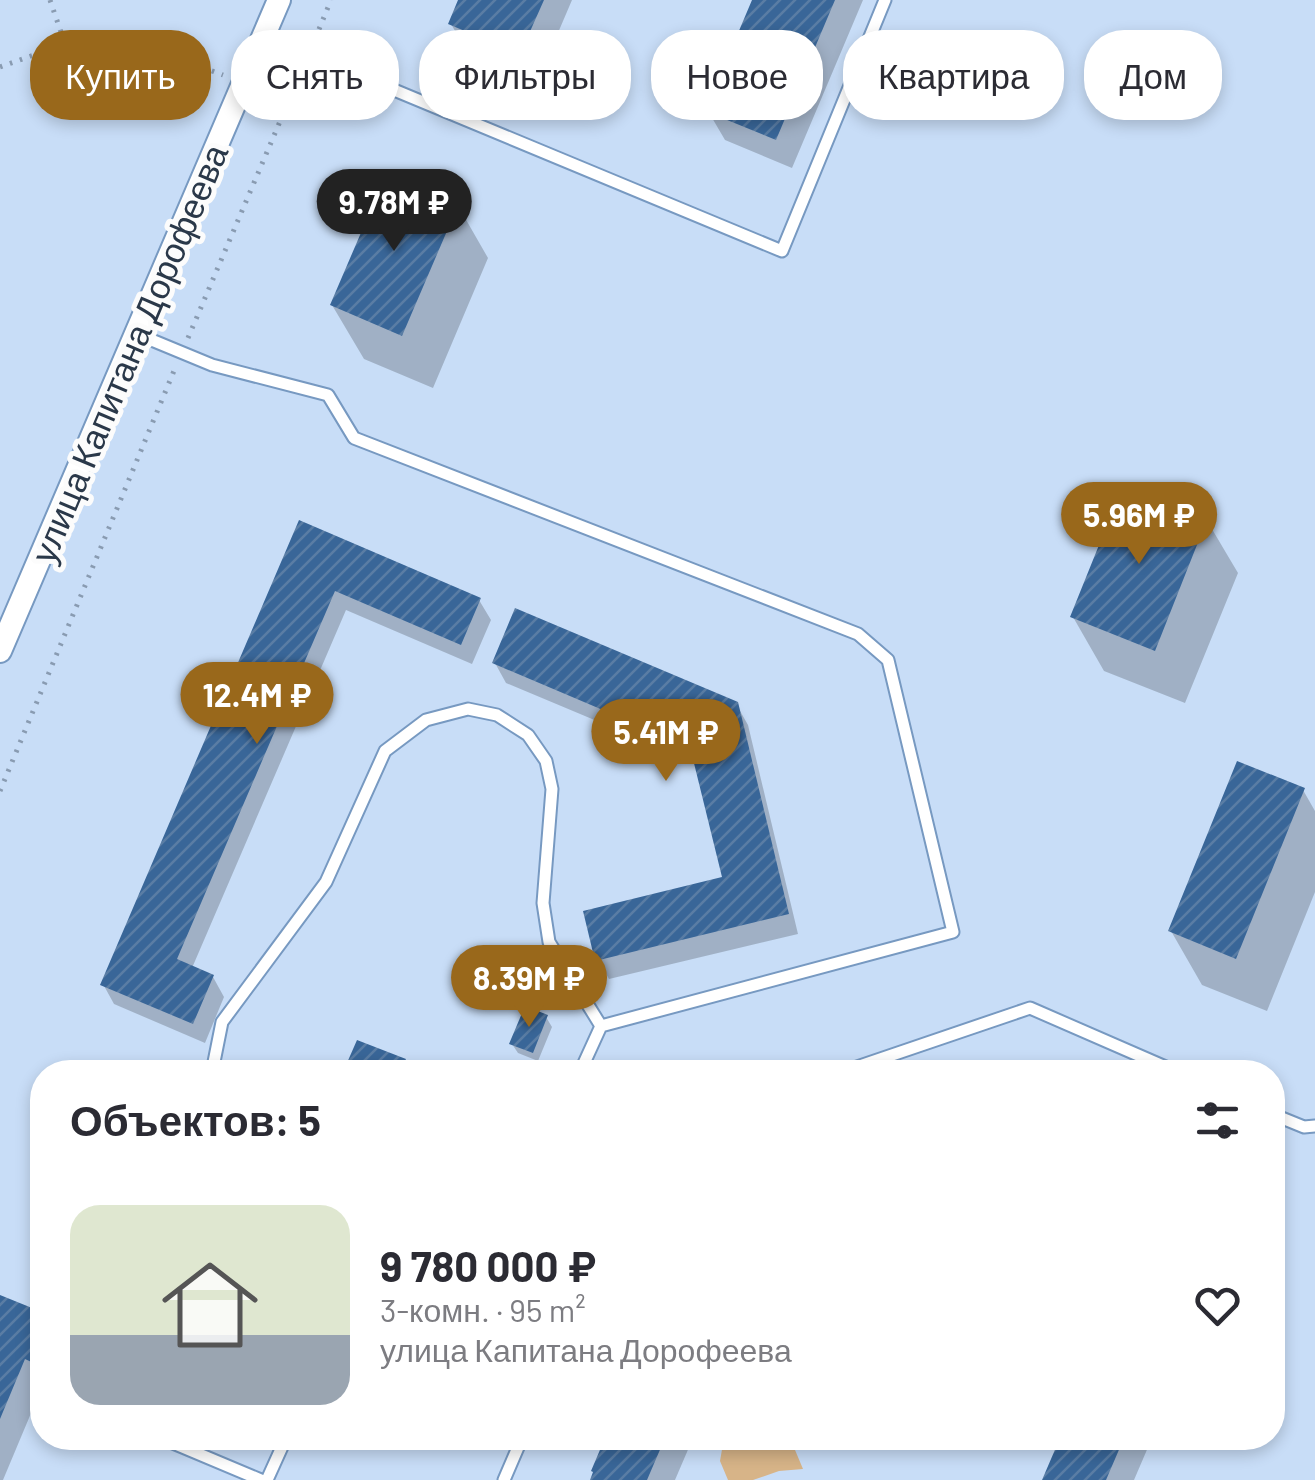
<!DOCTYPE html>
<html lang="ru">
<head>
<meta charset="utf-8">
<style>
  body { margin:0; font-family:Barlow,sans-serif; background:#f7f7f7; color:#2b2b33; height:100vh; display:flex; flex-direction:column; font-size:38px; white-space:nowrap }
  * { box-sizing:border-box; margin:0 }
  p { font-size:32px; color:#7c7c81 }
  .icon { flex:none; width:55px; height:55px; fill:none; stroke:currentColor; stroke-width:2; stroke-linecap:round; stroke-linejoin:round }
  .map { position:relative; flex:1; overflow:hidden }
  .panel { position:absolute; left:30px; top:1060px; width:1255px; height:390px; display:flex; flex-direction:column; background:#fff; border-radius:40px; box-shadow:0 5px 15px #0003 }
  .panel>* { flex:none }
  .hud { position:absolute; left:30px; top:30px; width:1255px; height:90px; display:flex; gap:20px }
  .price { position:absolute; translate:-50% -85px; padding:0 22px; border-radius:35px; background:#99681b; color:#fff; font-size:32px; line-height:65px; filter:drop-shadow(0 2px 5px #0008) }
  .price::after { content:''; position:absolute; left:50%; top:60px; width:30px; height:22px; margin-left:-15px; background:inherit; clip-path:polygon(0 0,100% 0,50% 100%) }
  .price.active { background:#222; color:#fff }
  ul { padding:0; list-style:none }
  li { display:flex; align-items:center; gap:30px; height:250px; padding:0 40px }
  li+li { border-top:2px solid #e1e1e2 }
  li span { display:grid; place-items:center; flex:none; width:280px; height:200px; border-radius:30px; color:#555 }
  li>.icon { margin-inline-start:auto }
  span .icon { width:120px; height:120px; fill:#fffc; stroke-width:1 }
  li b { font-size:42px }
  h2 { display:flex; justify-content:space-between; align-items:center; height:120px; padding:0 40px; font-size:42px }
  .tag { padding:0 35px; border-radius:40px; background:#fff; box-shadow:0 5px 15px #0003; font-size:35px; line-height:90px }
  .tag.active { background:#99681b; color:#fff }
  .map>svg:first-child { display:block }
  .park { fill:#d7b488 }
  .shadow { fill:#0003 }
  .building { fill:url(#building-hatch) }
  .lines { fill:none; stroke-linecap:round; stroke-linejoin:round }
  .service-casing { stroke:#7799c1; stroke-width:15 }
  .minor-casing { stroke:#7799c1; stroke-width:26 }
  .path { stroke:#899bb1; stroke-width:5; stroke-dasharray:2.5 8; stroke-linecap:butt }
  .service { stroke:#fff; stroke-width:11 }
  .minor { stroke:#fff; stroke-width:22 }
  .labels { text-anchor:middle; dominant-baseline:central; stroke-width:10; stroke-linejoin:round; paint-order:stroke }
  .street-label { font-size:35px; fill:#2a3849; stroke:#fcfcfc }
</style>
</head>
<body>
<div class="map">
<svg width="1315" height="1480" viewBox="0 0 1315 1480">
  <defs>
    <pattern id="building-hatch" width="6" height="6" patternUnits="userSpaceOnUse" patternTransform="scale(2.5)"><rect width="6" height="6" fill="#396698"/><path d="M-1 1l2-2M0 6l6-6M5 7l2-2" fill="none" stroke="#5a7da4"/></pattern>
  </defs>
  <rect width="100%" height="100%" fill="#c8ddf7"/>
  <path class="park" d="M724 1438H790L803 1469 779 1471 753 1480H728L720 1461Z"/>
  <path class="shadow" d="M461 0H572L537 82 468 53 451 24Z
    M755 0H863L792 168 725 140 708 111Z
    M457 204 488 258 433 388 364 359 332 305Z
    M1206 519 1238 573 1185 703 1104 671 1073 617Z
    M300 523 479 600 491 620 472 664 346 610 192 968 213 977 224 997 205 1043 114 1004 103 984Z
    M495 663 736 704 748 725 798 934 609 979 598 960 725 879 697 763 506 683Z
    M1303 790 1315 811V892L1267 1011 1202 985 1171 931Z
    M546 1017 552 1027 538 1061 518 1053 512 1044Z
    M358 1043 404 1061 411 1072H346Z
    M0 1298 42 1315V1387L3 1480H0Z
    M244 1438H279L274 1451Z
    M608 1438H693L675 1480H592L594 1470Z
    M1063 1438H1152L1134 1480H1045Z"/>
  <path class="building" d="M458 0H544L520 54 448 24Z
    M752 0H835L776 140 705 111Z
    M387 172 459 203 402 336 330 305Z
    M1124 483 1208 517 1155 651 1070 617Z
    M299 520 481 598 461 645 335 591 177 959 214 975 193 1024 100 985Z
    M515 608 738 702 789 914 595 961 583 911 722 877 690 747 492 663Z
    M1237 761 1305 788 1236 959 1168 931Z
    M525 1006 548 1015 533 1053 509 1044Z
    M357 1040 406 1059 400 1072H343Z
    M0 1295 42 1312V1367L25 1359 0 1419Z
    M605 1438H665L647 1480H590L593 1472 591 1471Z
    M1060 1438H1124L1106 1480H1042Z"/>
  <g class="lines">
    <g class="service-casing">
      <path id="service" d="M264 36 782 251 885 0
        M137 334 212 365 328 395 354 438 858 634 888 660 953 932 601 1026 580 1072
        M212 1072 222 1022 326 882 385 751 426 720 468 709 497 715 528 735 546 761 552 789 543 903 549 942 601 1026
        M842 1072 1030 1008 1177 1072
        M1272 1114 1304 1127 1315 1126
        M161 1438 261 1480
        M267 1480 286 1438
        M504 1480 522 1438"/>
    </g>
    <g class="minor-casing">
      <path id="minor" d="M0 651 279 0"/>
    </g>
    <path class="path" d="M50 0 65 44
      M315 39 331 0
      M0 67 65 44H138L223 75
      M188 338 301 72
      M0 791 176 366"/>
    <use href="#service" class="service"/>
    <use href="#minor" class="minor"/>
  </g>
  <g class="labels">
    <g class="street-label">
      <text transform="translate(128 353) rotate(-67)">улица Капитана Дорофеева</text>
    </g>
  </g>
</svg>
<b class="price active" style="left:394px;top:254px">9.78M ₽</b>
<b class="price" style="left:1139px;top:567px">5.96M ₽</b>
<b class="price" style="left:257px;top:747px">12.4M ₽</b>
<b class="price" style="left:666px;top:784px">5.41M ₽</b>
<b class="price" style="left:529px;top:1030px">8.39M ₽</b>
<div class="hud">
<a class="tag active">Купить</a>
<a class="tag">Снять</a>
<a class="tag">Фильтры</a>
<a class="tag">Новое</a>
<a class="tag">Квартира</a>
<a class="tag">Дом</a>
</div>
<section class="panel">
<h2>Объектов: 5<svg class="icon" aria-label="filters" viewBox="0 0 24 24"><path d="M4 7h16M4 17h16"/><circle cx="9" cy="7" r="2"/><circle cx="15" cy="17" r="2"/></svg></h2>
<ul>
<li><span style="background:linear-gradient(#dfe7d0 65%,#9aa5b1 0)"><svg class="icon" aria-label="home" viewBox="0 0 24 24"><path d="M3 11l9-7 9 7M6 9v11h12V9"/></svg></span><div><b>9 780 000 ₽</b><p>3-комн. · 95 m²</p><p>улица Капитана Дорофеева</p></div><svg class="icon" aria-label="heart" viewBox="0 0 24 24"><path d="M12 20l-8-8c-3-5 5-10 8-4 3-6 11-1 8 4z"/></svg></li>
</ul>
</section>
</div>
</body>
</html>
